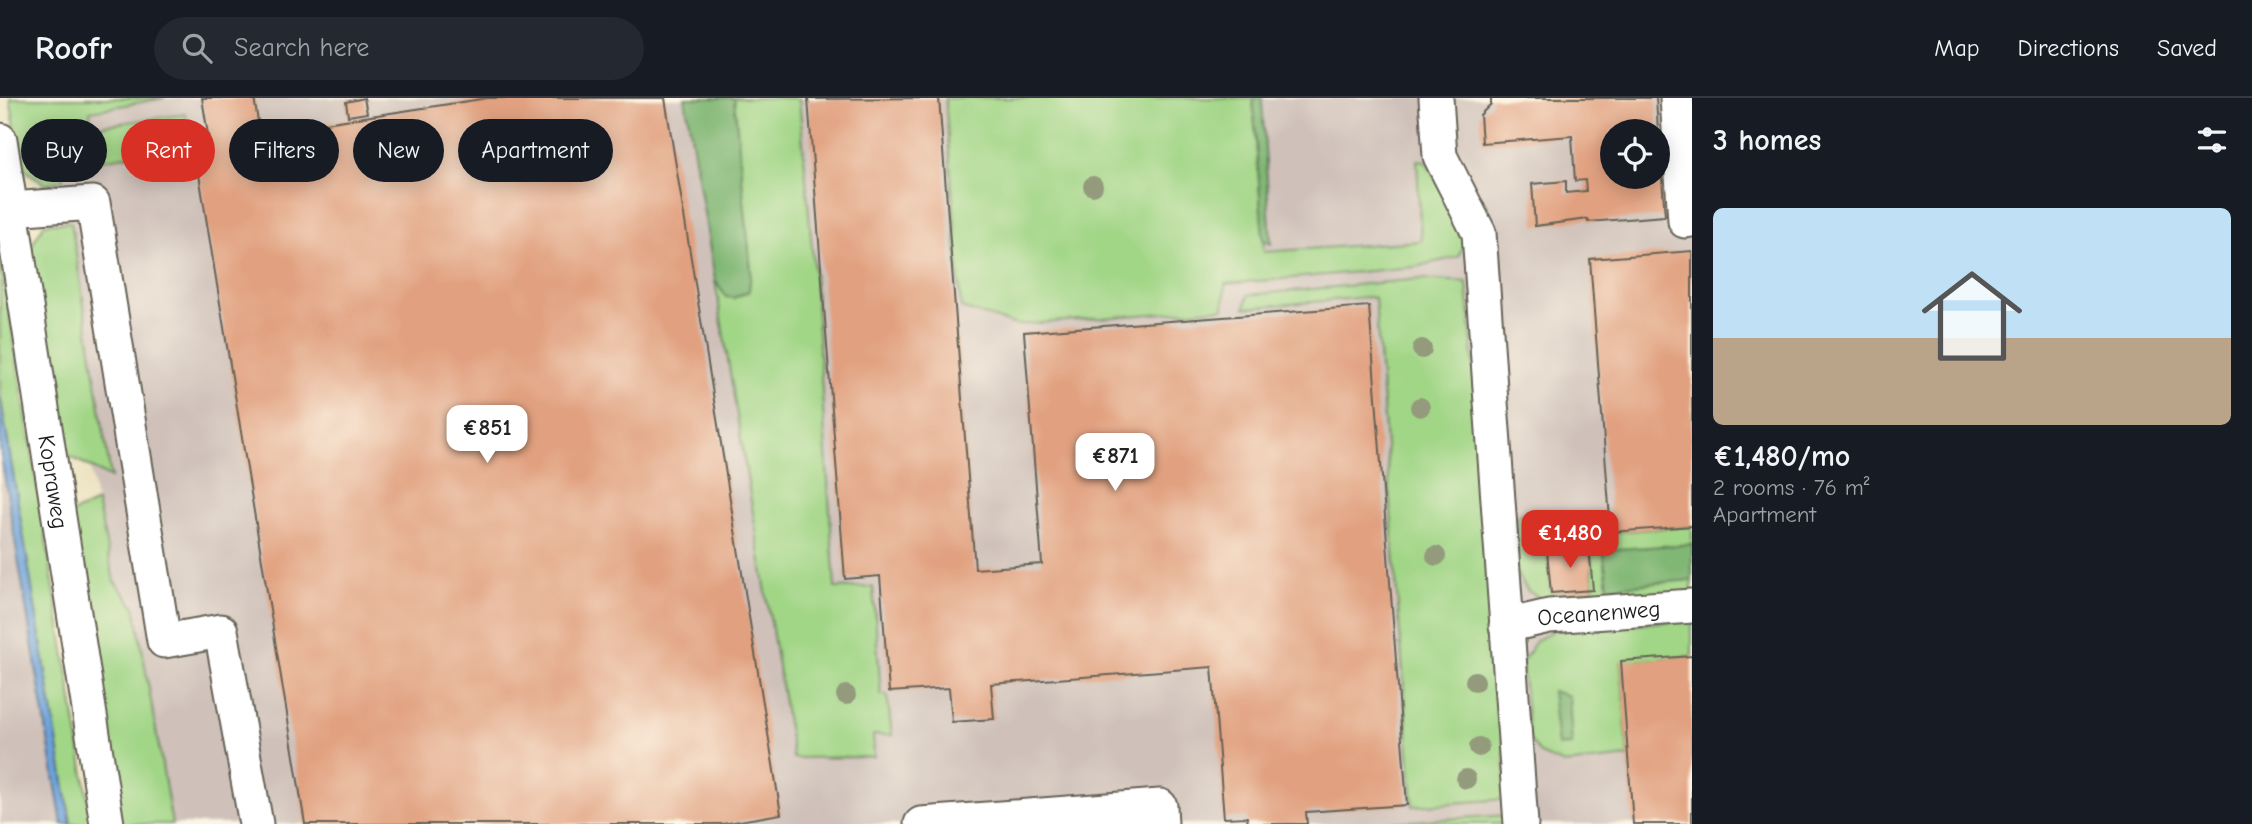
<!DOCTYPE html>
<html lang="en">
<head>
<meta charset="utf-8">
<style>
  body { margin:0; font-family:"Comic Neue",sans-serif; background:#242831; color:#f1f3f6; height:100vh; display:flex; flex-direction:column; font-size:26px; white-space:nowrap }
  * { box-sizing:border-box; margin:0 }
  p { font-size:23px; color:#9ea1a6 }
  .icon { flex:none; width:38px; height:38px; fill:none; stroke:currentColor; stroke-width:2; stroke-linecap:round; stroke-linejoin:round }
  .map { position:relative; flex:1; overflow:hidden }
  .sheet { display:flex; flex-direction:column; background:#171b24; width:560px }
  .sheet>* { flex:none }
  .banner { position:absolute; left:21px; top:21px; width:665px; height:63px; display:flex; gap:14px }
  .buttons { position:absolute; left:1600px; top:21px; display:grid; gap:14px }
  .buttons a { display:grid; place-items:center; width:70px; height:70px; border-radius:50%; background:#171b24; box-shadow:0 4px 18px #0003; font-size:35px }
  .price { position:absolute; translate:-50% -60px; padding:0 16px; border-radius:14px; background:#fff; color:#222; font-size:23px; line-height:46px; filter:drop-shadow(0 2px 4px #0008) }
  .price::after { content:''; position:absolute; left:50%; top:42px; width:21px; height:16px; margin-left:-10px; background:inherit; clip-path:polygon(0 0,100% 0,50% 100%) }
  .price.on { background:#d93025; color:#fff }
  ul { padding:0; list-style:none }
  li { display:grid; align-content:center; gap:14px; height:371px; padding:0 21px }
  li span { display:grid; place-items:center; height:217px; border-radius:10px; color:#555 }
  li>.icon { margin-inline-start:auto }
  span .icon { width:126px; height:126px; fill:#fffc; stroke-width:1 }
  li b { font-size:30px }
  h2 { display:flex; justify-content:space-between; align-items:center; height:84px; padding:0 21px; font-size:30px }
  .tag { padding:0 24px; border-radius:32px; background:#171b24; box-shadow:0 4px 18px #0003; font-size:24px; line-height:63px }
  .tag.on { background:#d93025; color:#fff }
  header { display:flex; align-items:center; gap:42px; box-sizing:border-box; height:98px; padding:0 35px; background:#171b24; border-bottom:2px solid #363941 }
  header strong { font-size:33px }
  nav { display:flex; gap:38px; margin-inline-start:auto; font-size:24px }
  .search { width:490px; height:63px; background:#242831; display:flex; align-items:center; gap:18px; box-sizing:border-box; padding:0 24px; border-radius:38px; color:#9ea1a6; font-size:26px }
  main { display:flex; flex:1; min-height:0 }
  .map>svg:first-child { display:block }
  .industrial { fill:#cfc1ba; fill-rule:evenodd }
  .green { fill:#a2d687; stroke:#5f7952; stroke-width:2 }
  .forest { fill:#81b774; stroke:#4e6a48; stroke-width:2 }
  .water { fill:#6da2d9; stroke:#445f7a; stroke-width:2 }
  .building { fill:#e1a180 }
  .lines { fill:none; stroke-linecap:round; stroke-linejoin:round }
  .minor-casing { stroke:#666257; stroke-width:37 }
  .minor { stroke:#fff; stroke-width:33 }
  .tree { fill:#949a7c }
  .labels { text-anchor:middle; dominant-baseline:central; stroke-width:7; stroke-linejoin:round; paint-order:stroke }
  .street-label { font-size:23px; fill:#1c1c1c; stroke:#fcf5e5 }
</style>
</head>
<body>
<header>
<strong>Roofr</strong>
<div class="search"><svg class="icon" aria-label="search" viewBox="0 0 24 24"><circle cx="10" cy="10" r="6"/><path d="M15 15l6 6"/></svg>Search here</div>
<nav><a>Map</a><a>Directions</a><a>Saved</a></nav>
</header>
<main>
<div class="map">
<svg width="1692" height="726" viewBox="0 0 1692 726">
  <rect width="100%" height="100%" fill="#fcf5e5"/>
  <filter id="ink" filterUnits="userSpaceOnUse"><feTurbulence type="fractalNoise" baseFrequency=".0143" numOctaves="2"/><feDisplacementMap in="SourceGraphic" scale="14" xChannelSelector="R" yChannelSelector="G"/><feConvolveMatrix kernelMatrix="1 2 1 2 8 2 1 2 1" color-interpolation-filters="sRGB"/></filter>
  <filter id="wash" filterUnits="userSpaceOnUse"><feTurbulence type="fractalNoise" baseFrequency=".00686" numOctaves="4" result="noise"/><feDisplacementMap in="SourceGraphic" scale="28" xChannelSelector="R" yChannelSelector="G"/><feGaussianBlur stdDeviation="1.57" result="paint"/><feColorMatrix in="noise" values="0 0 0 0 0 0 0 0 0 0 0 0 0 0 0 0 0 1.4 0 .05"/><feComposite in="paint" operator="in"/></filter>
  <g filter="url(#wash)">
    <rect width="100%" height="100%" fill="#eee4c4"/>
    <path class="industrial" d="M25 0H1692V726H153ZM1612 33H1657V79H1612Z
      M0 330 62 726H0Z"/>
    <path class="green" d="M10 0H165L90 13 91 29 185 16 194 46 61 69 63 82 45 86 22 70Z
      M734 0H799L814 174 835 490 873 489 881 597H887L892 637H873L874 659 793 660 715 183 726 199 751 173Z
      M945 0H1253L1264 154 1421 143 1417 62 1426 63 1467 140 1458 159 1414 169 1225 186 1224 210 1017 227 961 210Z
      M71 124 111 380 62 354 28 154 44 126Z
      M0 157 92 726H71L0 296Z
      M1420 181 1467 184 1508 701 1413 708 1375 200 1367 199 1245 210 1248 197Z
      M97 404 114 483 135 509 172 726H121L70 416Z
      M1528 413 1540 414 1549 424 1551 443 1547 453 1551 495 1593 491 1590 436 1692 428V498L1553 508 1528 493 1515 474 1512 430 1517 418Z
      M1692 522V558L1621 564 1628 659 1564 666 1540 656 1529 641 1522 565 1536 543 1556 531Z
      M1510 717V726H1360Z"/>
    <path class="forest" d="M685 0H734L751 173 749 193 734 200 726 199 715 182Z
      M1253 0H1262V2L1271 146 1263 142Z
      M1692 446V482L1608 489 1603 452Z
      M1552 593 1569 598 1572 647 1558 648Z"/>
    <path class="water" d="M0 296 71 726H62L0 352Z"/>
    <g id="blocks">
      <path class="building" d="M202 0H254L260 35 488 0H665L781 716 722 726H305L194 46 209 43Z
        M364 0 367 15 348 18 346 4Z
        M939 0 975 471 1042 466 1024 234 1369 208 1407 707 1306 714 1307 726H1248L1247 719 1224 720 1212 569 991 586 994 621 952 624 949 590 889 594 880 478 845 481 808 1Z
        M1491 0H1656L1658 33H1612V79H1657V43H1659L1665 118 1588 124V121L1535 128 1532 86 1566 83V95L1586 93 1585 82 1575 83 1572 38 1482 45 1480 17 1491 6Z
        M1692 153V428L1611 434 1590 161Z
        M1589 449 1593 492 1551 495 1547 453Z
        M1692 558V726H1633L1621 563Z"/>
    </g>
  </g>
  <g filter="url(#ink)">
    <use href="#blocks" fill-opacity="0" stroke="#666257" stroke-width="2"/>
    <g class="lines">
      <g class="minor-casing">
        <g id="minor">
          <path d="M1436 0 1440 58 1479 135 1521 726"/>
          <path d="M1677 0 1685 123 1692 122"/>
          <path id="s1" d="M0 42 107 726"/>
          <path d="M11 111 93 105 164 543 221 533 256 726"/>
          <path id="s2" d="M1506 528 1549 518 1692 508"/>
          <path d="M921 726 1160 708 1161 726"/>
        </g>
      </g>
      <use href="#minor" class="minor"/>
    </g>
    <g class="tree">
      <circle cx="1093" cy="88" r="10"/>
      <circle cx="1422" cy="251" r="10"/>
      <circle cx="1420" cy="309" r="10"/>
      <circle cx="1436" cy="458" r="10"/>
      <circle cx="1475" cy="583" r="10"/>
      <circle cx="846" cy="597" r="10"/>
      <circle cx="1479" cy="649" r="10"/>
      <circle cx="1466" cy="681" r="10"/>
    </g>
  </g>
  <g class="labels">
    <g class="street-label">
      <text stroke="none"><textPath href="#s1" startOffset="346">Kopraweg</textPath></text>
      <text stroke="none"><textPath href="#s2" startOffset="94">Oceanenweg</textPath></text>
    </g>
  </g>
</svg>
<div class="buttons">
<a><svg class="icon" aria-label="locate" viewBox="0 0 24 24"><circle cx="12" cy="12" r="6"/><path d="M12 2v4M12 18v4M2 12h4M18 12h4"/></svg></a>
</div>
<b class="price" style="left:487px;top:367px">€851</b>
<b class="price" style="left:1115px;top:395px">€871</b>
<b class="price on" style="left:1570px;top:472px">€1,480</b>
<div class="banner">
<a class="tag">Buy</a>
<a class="tag on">Rent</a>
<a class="tag">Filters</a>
<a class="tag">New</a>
<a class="tag">Apartment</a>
</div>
</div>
<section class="sheet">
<h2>3 homes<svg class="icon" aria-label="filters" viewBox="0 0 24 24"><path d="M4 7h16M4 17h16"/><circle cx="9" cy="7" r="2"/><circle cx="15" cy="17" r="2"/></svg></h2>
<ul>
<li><span style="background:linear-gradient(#bfe0f5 60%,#b9a48a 0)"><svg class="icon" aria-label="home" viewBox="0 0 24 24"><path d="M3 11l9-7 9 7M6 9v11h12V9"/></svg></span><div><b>€1,480/mo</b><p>2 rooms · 76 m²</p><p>Apartment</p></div></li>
</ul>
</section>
</main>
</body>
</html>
